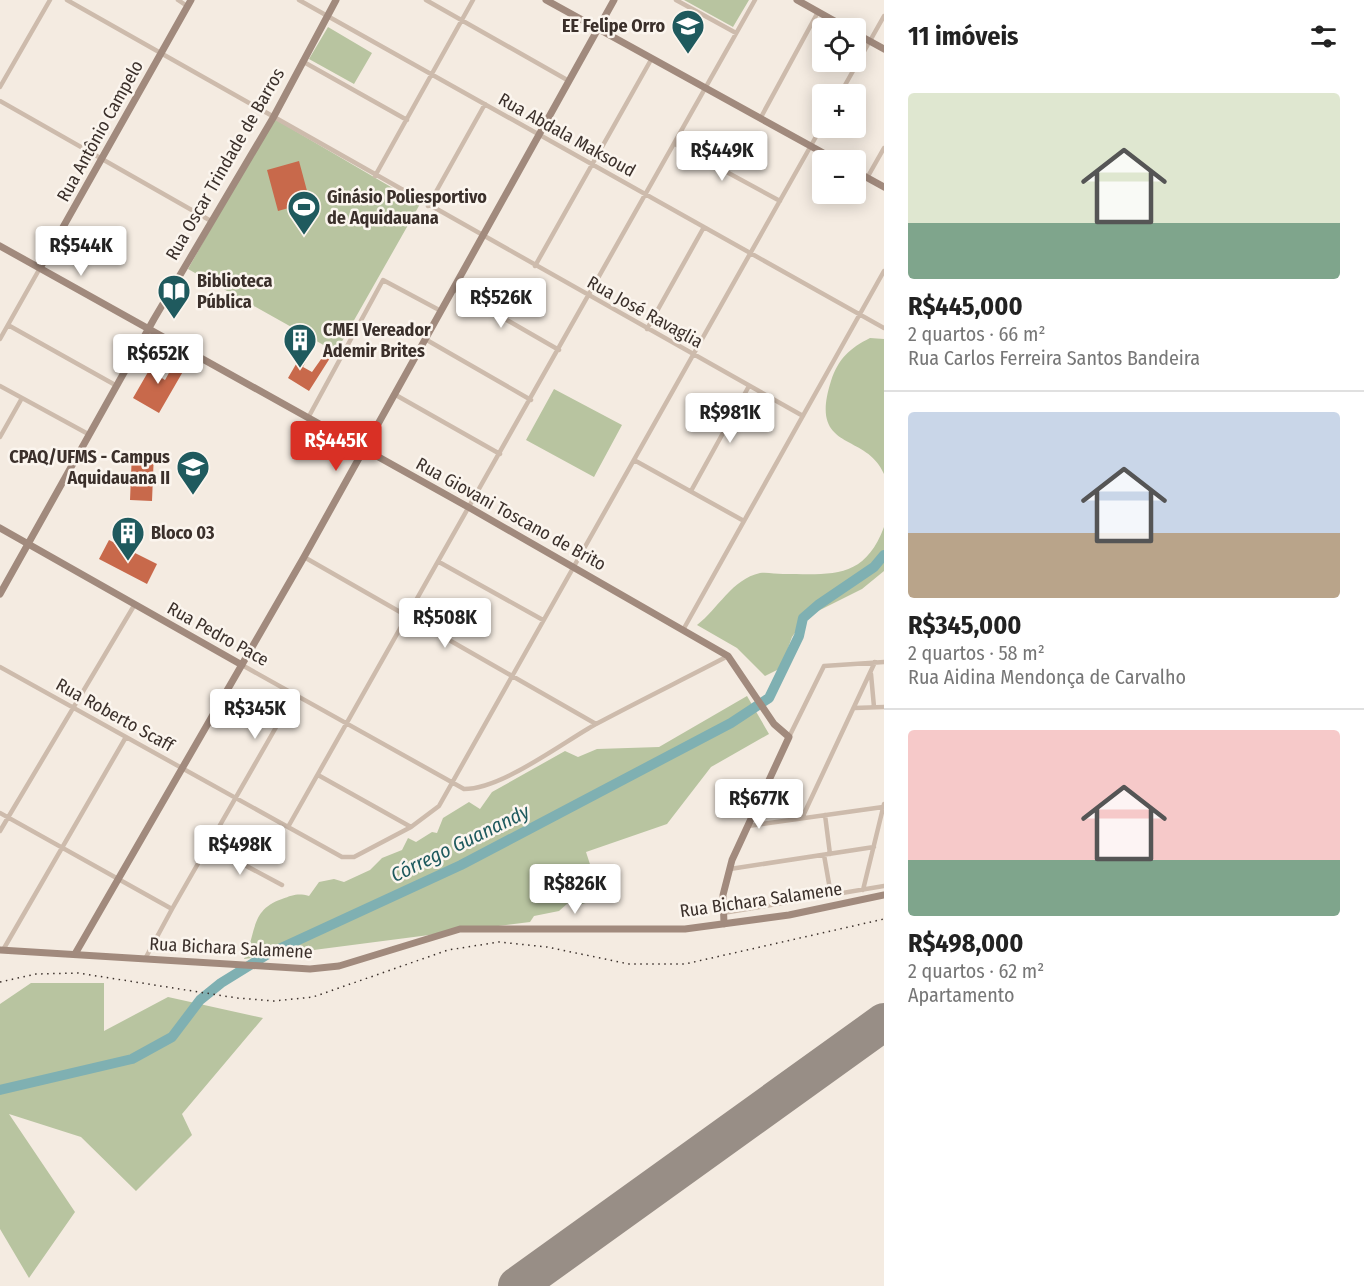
<!DOCTYPE html>
<html lang="pt">
<head>
<meta charset="utf-8">
<style>
  body { margin:0; font-family:"Fira Sans Condensed",sans-serif; background:#f2f2f2; color:#222; height:100vh; display:flex; flex-direction:column; font-size:22px; white-space:nowrap }
  * { box-sizing:border-box; margin:0 }
  p { font-size:20px; color:#767676 }
  .icon { flex:none; width:33px; height:33px; fill:none; stroke:currentColor; stroke-width:2; stroke-linecap:round; stroke-linejoin:round }
  .map { position:relative; flex:1; overflow:hidden }
  .drawer { display:flex; flex-direction:column; background:#fff; width:480px }
  .drawer>* { flex:none }
  .fabs { position:absolute; left:812px; top:18px; display:grid; gap:12px }
  .fabs a { display:grid; place-items:center; width:54px; height:54px; border-radius:6px; background:#fff; box-shadow:0 3px 15px #0003; font-size:30px }
  .price { position:absolute; translate:-50% -51px; padding:0 14px; border-radius:6px; background:#fff; color:#222; font-size:20px; line-height:39px; filter:drop-shadow(0 2px 3px #0008) }
  .price::after { content:''; position:absolute; left:50%; top:36px; width:18px; height:14px; margin-left:-9px; background:inherit; clip-path:polygon(0 0,100% 0,50% 100%) }
  .price.selected { background:#d93025; color:#fff }
  ul { padding:0; list-style:none }
  li { display:grid; align-content:center; gap:12px; height:318px; padding:0 24px }
  li+li { border-top:2px solid #e0e0e0 }
  li span { display:grid; place-items:center; height:186px; border-radius:6px; color:#555 }
  li>.icon { margin-inline-start:auto }
  span .icon { width:108px; height:108px; fill:#fffc; stroke-width:1 }
  li b { font-size:26px }
  h2 { display:flex; justify-content:space-between; align-items:center; height:72px; padding:0 24px; font-size:26px }
  main { display:flex; flex:1; min-height:0 }
  .map>svg:first-child { display:block }
  .green { fill:#b8c4a0 }
  .lines { fill:none; stroke-linecap:round; stroke-linejoin:round }
  .river { stroke:#7fb0b2; stroke-width:10 }
  .runway { stroke:#988e86; stroke-width:38 }
  .building { fill:#c8694b }
  .street { stroke:#cdbbac; stroke-width:4.5 }
  .secondary { stroke:#a18a7d; stroke-width:7 }
  .rail { stroke:#3b302b; stroke-width:1.5; stroke-dasharray:1.5 4.5; stroke-linecap:butt }
  .labels { text-anchor:middle; dominant-baseline:central; stroke-width:5; stroke-linejoin:round; paint-order:stroke }
  .poi-label { font-size:18px; font-weight:bold; fill:#3b302b; stroke:#fbf5ee; text-anchor:start }
  .street-label { font-size:18px; fill:#3b302b; stroke:#fbf5ee }
  .water-label { font-size:20px; font-style:italic; fill:#1f5a5e; stroke:#fbf5ee }
</style>
</head>
<body>
<main>
<div class="map">
<svg width="884" height="1286" viewBox="0 0 884 1286">
  <rect width="100%" height="100%" fill="#f4ebe1"/>
  <path class="green" d="M684 0H749L733 27Z
    M328 27 372 53 354 84 309 59Z
    M273 118 420 204 336 352 188 269Z
    M870 338 884 339V474C866 431 808 453 831 381 838 359 850 348 870 338Z
    M554 389 622 425 594 477 526 440Z
    M884 527V571L862 589 816 612 802 623 792 637 781 668 765 676 737 648 697 625C718 609 732 579 760 573 767 572 776 574 783 574 832 574 864 580 884 527Z
    M747 696 769 734 711 767 667 824 586 852 601 898 573 907 568 903 559 911 534 916 530 922 244 959C257 932 250 910 282 899 293 895 298 893 309 896L319 882 334 879 344 882 370 870 382 858 402 850 408 838 416 842 432 832 437 833 443 818 469 802 480 809 492 792 565 751 578 757 597 749 659 747Z
    M31 983H104V1031L168 997 263 1018 182 1114 192 1135 136 1191 81 1137 9 1114 75 1212 29 1278 0 1229V1004Z"/>
  <g class="lines">
    <path class="river" d="M0 1090 132 1059 172 1037 200 1000 221 983 268 954 461 865 731 723 769 698 799 636 803 618 818 605 874 567 884 555"/>
    <path class="runway" d="M517 1286 884 1022"/>
  </g>
  <path class="building" d="M299 161 310 202 278 211 267 170Z
    M303 352 309 355 303 367 312 372 324 355 330 358 309 391 288 378Z
    M159 353 168 358 157 375 165 380 175 362 185 368 159 413 133 398Z
    M132 451 154 452 152 501 130 500Z
    M109 540 157 564 147 584 99 559Z"/>
  <g class="lines">
    <path class="street" d="M67 0 803 416
      M178 0 187 6
      M299 0 884 328
      M426 0 569 81
      M676 0 736 33
      M302 61 407 120
      M0 87 50 0
      M840 94 884 16
      M0 101 211 221
      M760 119 818 12
      M675 144 780 201
      M375 176 473 0
      M867 178 884 148
      M428 206 485 104
      M535 266 652 58
      M453 289 559 350
      M8 325 117 386
      M647 329 704 227
      M0 339 40 268
      M425 339 531 400
      M0 386 90 435
      M394 394 500 454
      M308 418 383 280 441 311
      M0 437 22 398
      M634 460 744 521
      M691 491 749 386
      M304 557 596 724
      M439 562 543 620
      M683 630 884 271
      M242 665 464 789C502 789 562 743 596 724 639 701 684 679 728 656
      M0 667 342 857H354L411 827
      M871 674 874 707
      M854 708 884 707
      M789 737 824 666 884 662
      M318 775 411 827 439 806 822 126
      M0 813 172 909 295 694
      M825 815 830 854
      M802 818 875 662
      M748 826 883 807
      M288 827 755 0
      M0 831 135 604
      M207 845 282 885
      M824 855 831 895
      M730 869 874 847
      M863 890 884 804
      M723 913 884 886
      M3 950 126 737
      M145 959 172 909"/>
    <path class="secondary" d="M546 0 836 160
      M797 0 847 28
      M855 33 884 49
      M855 171 884 187
      M0 246 470 508 728 656 774 724 789 737 732 860 723 895 724 924
      M40 268 191 0
      M0 528 242 665
      M0 594 154 319 273 118 336 0
      M0 950 310 969 339 966 460 929H685L789 915 884 895
      M75 954 304 557 614 0"/>
    <path class="rail" d="M0 982 36 974 78 973 237 998 274 1001 313 997 448 950 499 942 547 947 629 964H685L884 919"/>
  </g>
  <defs>
    <g id="school-pin" transform="scale(1.725)"><path d="M0 17L-7.5 6A9.5 9.5 0 1 1 7.5 6Z" fill="#1f5a5e" stroke="#fbf5ee"/><path d="M0-5L7-2L0 1L-7-2ZM-4 1L0 2.5L4 1V4Q0 6-4 4Z" fill="#fff"/></g>
    <g id="stadium-pin" transform="scale(1.725)"><path d="M0 17L-7.5 6A9.5 9.5 0 1 1 7.5 6Z" fill="#1f5a5e" stroke="#fbf5ee"/><path d="M0-5a6.5 5 0 1 0 0 10a6.5 5 0 1 0 0-10ZM-3.5-1.8h7v3.6h-7Z" fill="#fff"/></g>
    <g id="library-pin" transform="scale(1.725)"><path d="M0 17L-7.5 6A9.5 9.5 0 1 1 7.5 6Z" fill="#1f5a5e" stroke="#fbf5ee"/><path d="M-6-4Q-3-5.5-.7-3.5V5Q-3 3-6 4ZM6-4Q3-5.5 .7-3.5V5Q3 3 6 4Z" fill="#fff"/></g>
    <g id="building-pin" transform="scale(1.725)"><path d="M0 17L-7.5 6A9.5 9.5 0 1 1 7.5 6Z" fill="#1f5a5e" stroke="#fbf5ee"/><path d="M-4-6H4V6H1V3H-1V6H-4ZM-2.5-4.3h1.7v1.8h-1.7ZM.8-4.3h1.7v1.8H.8ZM-2.5-1h1.7V.8h-1.7ZM.8-1h1.7V.8H.8Z" fill="#fff"/></g>
    <g id="university-pin" transform="scale(1.725)"><path d="M0 17L-7.5 6A9.5 9.5 0 1 1 7.5 6Z" fill="#1f5a5e" stroke="#fbf5ee"/><path d="M0-5L7-2L0 1L-7-2ZM-4 1L0 2.5L4 1V4Q0 6-4 4Z" fill="#fff"/></g>
  </defs>
  <g fill-rule="evenodd">
    <use href="#school-pin" x="688" y="26"/>
    <use href="#stadium-pin" x="304" y="207"/>
    <use href="#library-pin" x="174" y="291"/>
    <use href="#building-pin" x="300" y="340"/>
    <use href="#university-pin" x="193" y="467"/>
    <use href="#building-pin" x="128" y="533"/>
  </g>
  <g class="labels">
    <g class="poi-label">
      <text x="665" y="26" text-anchor="end">EE Felipe Orro</text>
      <text x="327" y="197">Ginásio Poliesportivo<tspan x="327" dy="21">de Aquidauana</tspan></text>
      <text x="197" y="281">Biblioteca<tspan x="197" dy="21">Pública</tspan></text>
      <text x="323" y="330">CMEI Vereador<tspan x="323" dy="21">Ademir Brites</tspan></text>
      <text x="170" y="457" text-anchor="end">CPAQ/UFMS - Campus<tspan x="170" dy="21">Aquidauana II</tspan></text>
      <text x="151" y="533">Bloco 03</text>
    </g>
    <g class="street-label">
      <text transform="translate(100 131) rotate(-61)">Rua Antônio Campelo</text>
      <text transform="translate(567 135) rotate(29)">Rua Abdala Maksoud</text>
      <text transform="translate(225 164) rotate(-60)">Rua Oscar Trindade de Barros</text>
      <text transform="translate(645 312) rotate(29)">Rua José Ravaglia</text>
      <text transform="translate(511 514) rotate(29)">Rua Giovani Toscano de Brito</text>
      <text transform="translate(218 634) rotate(29)">Rua Pedro Pace</text>
      <text transform="translate(115 715) rotate(29)">Rua Roberto Scaff</text>
      <text transform="translate(761 900) rotate(-8)">Rua Bichara Salamene</text>
      <text transform="translate(231 948) rotate(3)">Rua Bichara Salamene</text>
    </g>
    <g class="water-label">
      <text transform="translate(460 843) rotate(-26)">Córrego Guanandy</text>
    </g>
  </g>
</svg>
<div class="fabs">
<a><svg class="icon" aria-label="locate" viewBox="0 0 24 24"><circle cx="12" cy="12" r="6"/><path d="M12 2v4M12 18v4M2 12h4M18 12h4"/></svg></a>
<a>+</a>
<a>−</a>
</div>
<b class="price" style="left:722px;top:182px">R$449K</b>
<b class="price" style="left:81px;top:277px">R$544K</b>
<b class="price" style="left:501px;top:329px">R$526K</b>
<b class="price" style="left:158px;top:385px">R$652K</b>
<b class="price" style="left:730px;top:444px">R$981K</b>
<b class="price selected" style="left:336px;top:472px">R$445K</b>
<b class="price" style="left:445px;top:649px">R$508K</b>
<b class="price" style="left:255px;top:740px">R$345K</b>
<b class="price" style="left:759px;top:830px">R$677K</b>
<b class="price" style="left:240px;top:876px">R$498K</b>
<b class="price" style="left:575px;top:915px">R$826K</b>
</div>
<section class="drawer">
<h2>11 imóveis<svg class="icon" aria-label="filters" viewBox="0 0 24 24"><path d="M4 7h16M4 17h16"/><circle cx="9" cy="7" r="2"/><circle cx="15" cy="17" r="2"/></svg></h2>
<ul>
<li><span style="background:linear-gradient(#dfe7d0 70%,#7fa58c 0)"><svg class="icon" aria-label="home" viewBox="0 0 24 24"><path d="M3 11l9-7 9 7M6 9v11h12V9"/></svg></span><div><b>R$445,000</b><p>2 quartos · 66 m²</p><p>Rua Carlos Ferreira Santos Bandeira</p></div></li>
<li><span style="background:linear-gradient(#c9d6e8 65%,#b9a48a 0)"><svg class="icon" aria-label="home" viewBox="0 0 24 24"><path d="M3 11l9-7 9 7M6 9v11h12V9"/></svg></span><div><b>R$345,000</b><p>2 quartos · 58 m²</p><p>Rua Aidina Mendonça de Carvalho</p></div></li>
<li><span style="background:linear-gradient(#f6c9c9 70%,#7fa58c 0)"><svg class="icon" aria-label="home" viewBox="0 0 24 24"><path d="M3 11l9-7 9 7M6 9v11h12V9"/></svg></span><div><b>R$498,000</b><p>2 quartos · 62 m²</p><p>Apartamento</p></div></li>
</ul>
</section>
</main>
</body>
</html>
